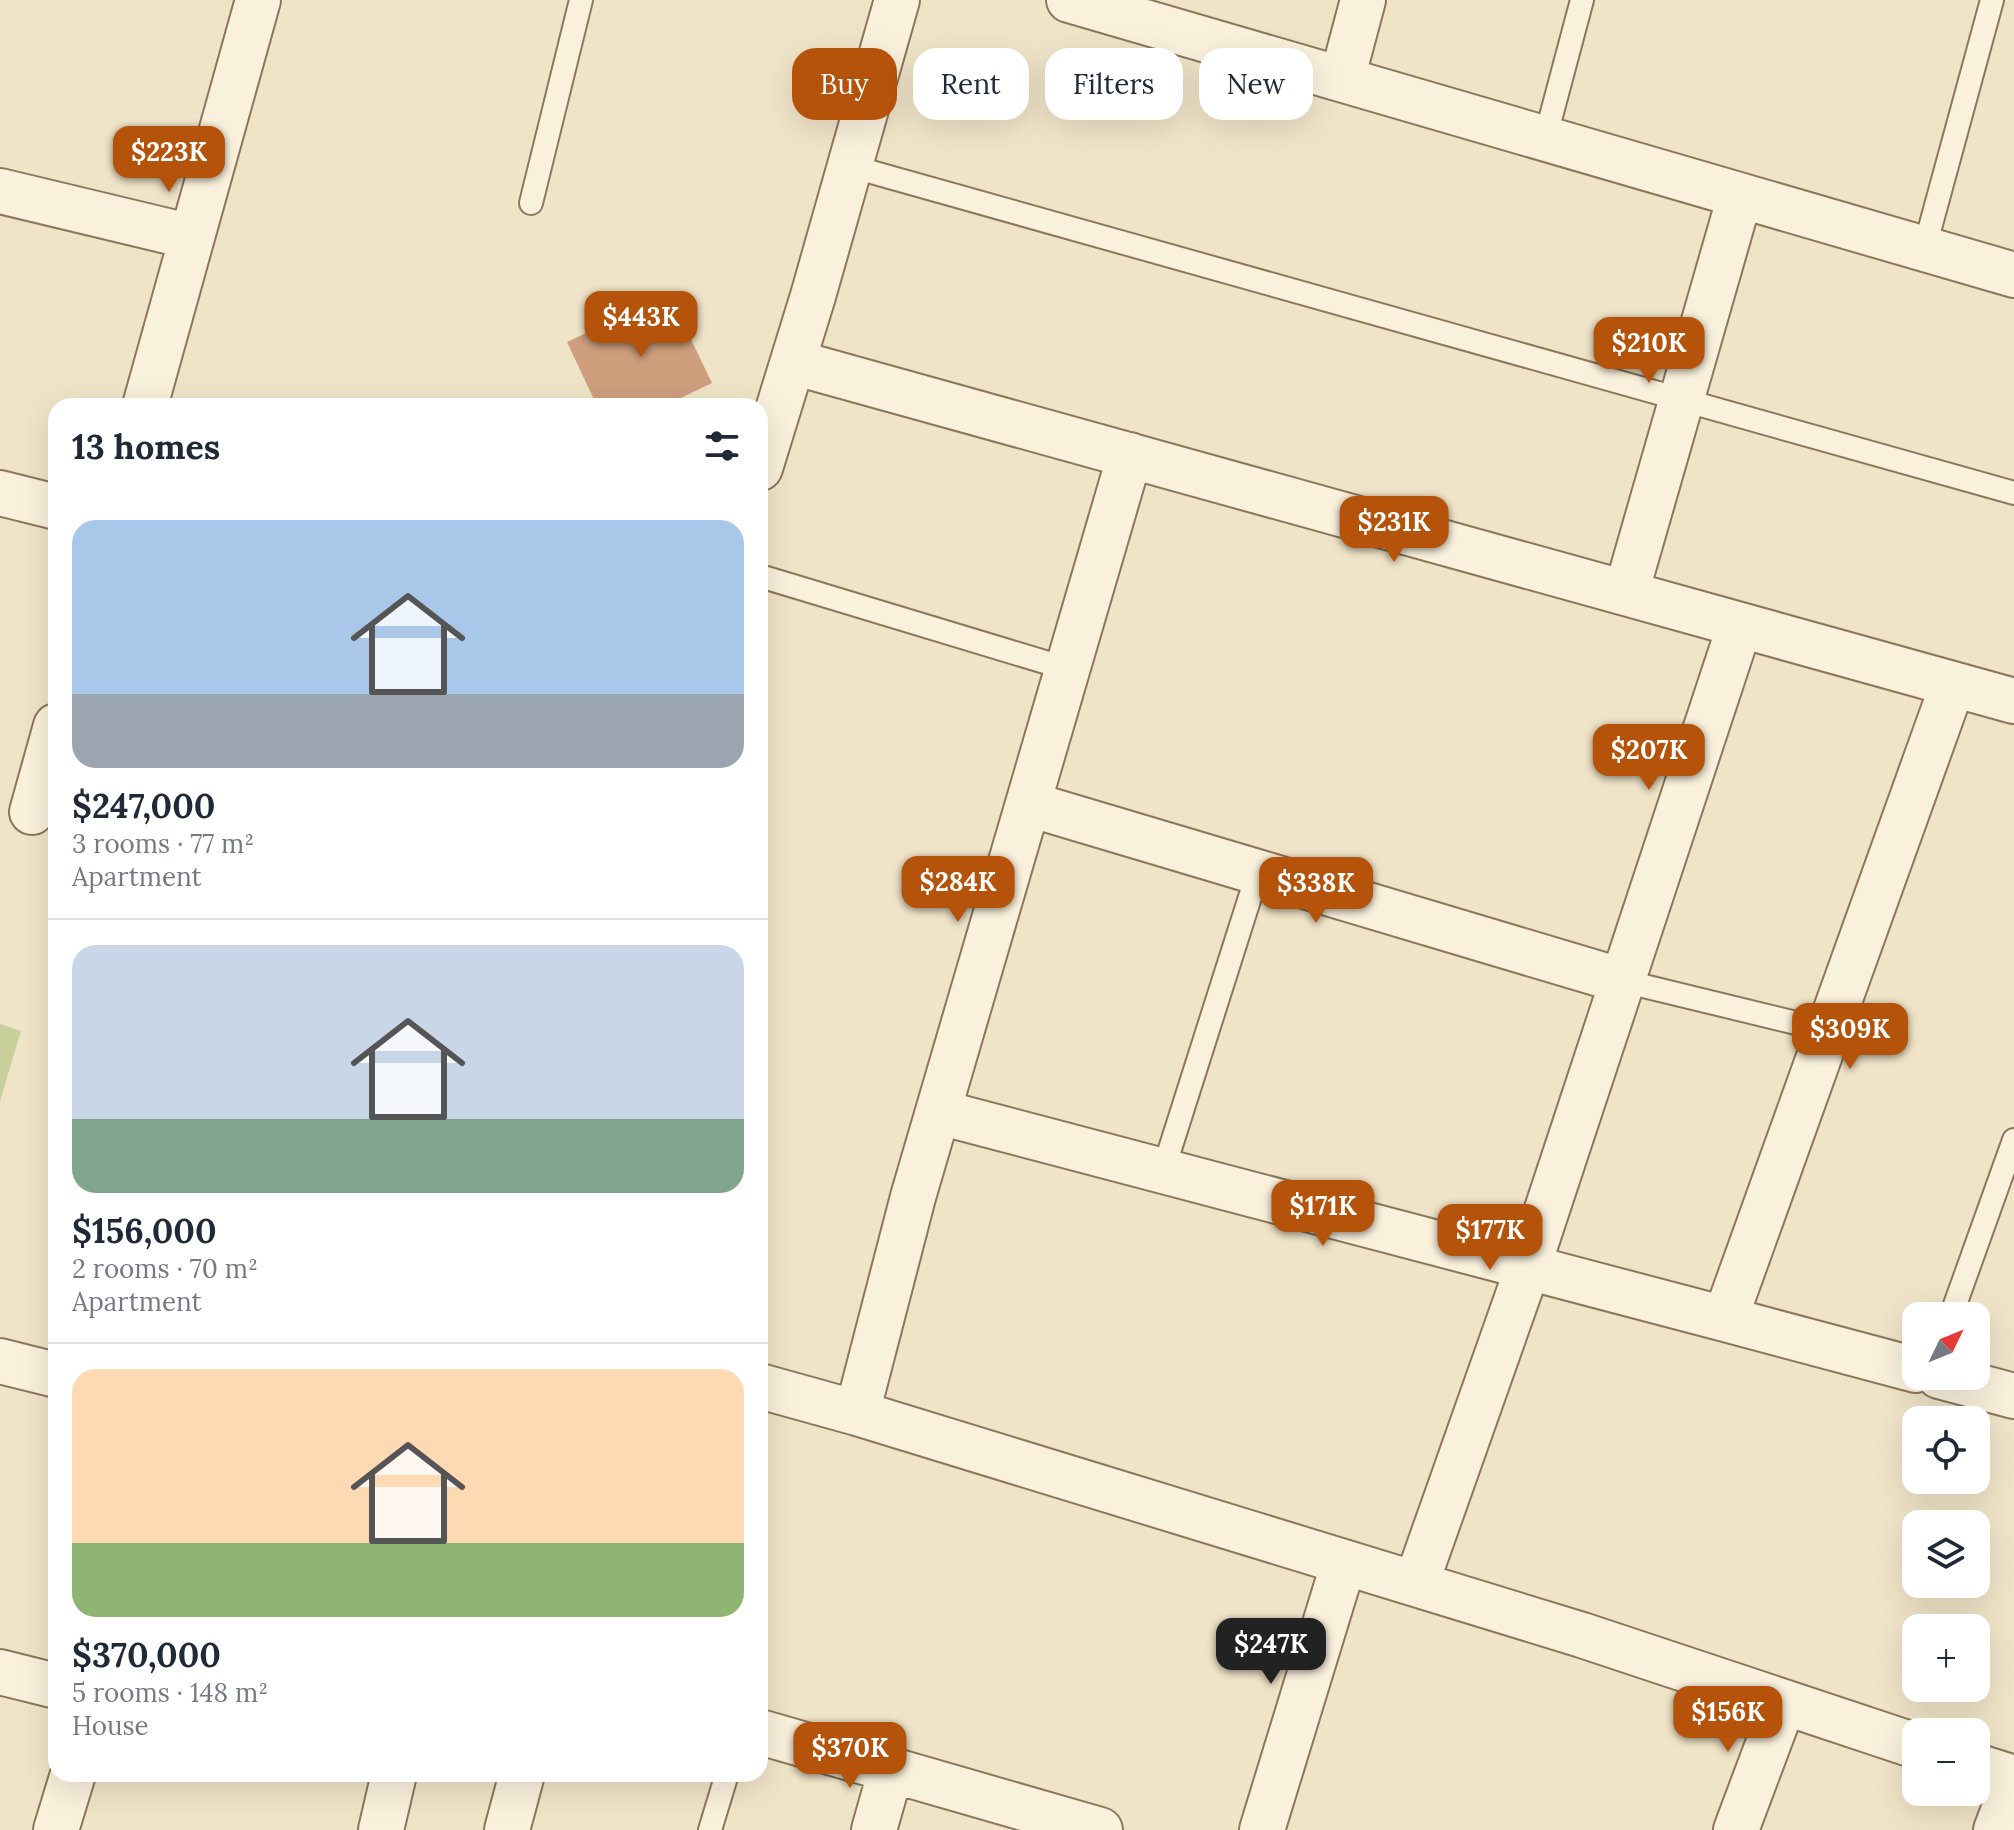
<!DOCTYPE html>
<html lang="en">
<head>
<meta charset="utf-8">
<style>
  body { margin:0; font-family:Lora,serif; background:#f6f6f7; color:#1f2937; height:100vh; display:flex; flex-direction:column; font-size:30px; white-space:nowrap }
  * { box-sizing:border-box; margin:0 }
  p { font-size:26px; color:#747a83 }
  .icon { flex:none; width:44px; height:44px; fill:none; stroke:currentColor; stroke-width:2; stroke-linecap:round; stroke-linejoin:round }
  .map { position:relative; flex:1; overflow:hidden }
  .sheet { position:absolute; left:48px; top:398px; width:720px; height:1384px; display:flex; flex-direction:column; background:#fff; border-radius:24px; box-shadow:0 8px 32px #0002 }
  .sheet>* { flex:none }
  .top-card { position:absolute; left:792px; top:48px; width:760px; height:72px; display:flex; gap:16px }
  .needle { width:52px; rotate:47deg }
  .fabs { position:absolute; left:1902px; top:1302px; display:grid; gap:16px }
  .fabs a { display:grid; place-items:center; width:88px; height:88px; border-radius:16px; background:#fff; box-shadow:0 8px 32px #0002; font-size:40px }
  .price { position:absolute; translate:-50% -68px; padding:0 18px; border-radius:16px; background:#b45309; color:#fff; font-size:26px; line-height:52px; filter:drop-shadow(0 2px 4px #0008) }
  .price::after { content:''; position:absolute; left:50%; top:48px; width:24px; height:18px; margin-left:-12px; background:inherit; clip-path:polygon(0 0,100% 0,50% 100%) }
  .price.on { background:#222; color:#fff }
  ul { padding:0; list-style:none }
  li { display:grid; align-content:center; gap:16px; height:424px; padding:0 24px }
  li+li { border-top:2px solid #e0e1e3 }
  li span { display:grid; place-items:center; height:248px; border-radius:24px; color:#555 }
  li>.icon { margin-inline-start:auto }
  span .icon { width:144px; height:144px; fill:#fffc; stroke-width:1 }
  li b { font-size:34px }
  h2 { display:flex; justify-content:space-between; align-items:center; height:96px; padding:0 24px; font-size:34px }
  .tag { padding:0 28px; border-radius:24px; background:#fff; box-shadow:0 8px 32px #0002; font-size:28px; line-height:72px }
  .tag.on { background:#b45309; color:#fff }
  .map>svg:first-child { display:block }
  .green { fill:#c9cf9b }
  .building { fill:#cf9f7d }
  .lines { fill:none; stroke-linecap:round; stroke-linejoin:round }
  .service-casing { stroke:#8d765c; stroke-width:26 }
  .minor-casing { stroke:#8d765c; stroke-width:48 }
  .service { stroke:#faf1dc; stroke-width:22 }
  .minor { stroke:#faf1dc; stroke-width:44 }
</style>
</head>
<body>
<div class="map">
<svg width="2014" height="1830" viewBox="0 0 2014 1830">
  <rect width="100%" height="100%" fill="#f0e4c8"/>
  <path class="green" d="M0 1024 21 1031 0 1101Z"/>
  <path class="building" d="M669 294 712 383 664 406H597L567 342Z"/>
  <g class="lines">
    <g class="service-casing">
      <path id="service" d="M1545 139 1582 0
        M850 166 2014 493
        M531 203 581 0
        M1924 250 1992 0
        M760 576 1068 669
        M1623 981 1829 1031
        M1163 1171 1258 872
        M1951 1316 2014 1140
        M710 1830 727 1774"/>
    </g>
    <g class="minor-casing">
      <path id="minor" d="M1069 0 2014 275
        M1342 79 1363 0
        M0 191 192 237
        M793 362 2014 701
        M145 406 258 0
        M760 468 813 296 897 0
        M0 493 56 507
        M1626 593 1740 196
        M1029 804 1623 981
        M32 812 56 726
        M939 1112 1725 1319
        M0 1361 56 1375
        M1916 1370 1725 1319 1953 684
        M1939 1376 2014 1396
        M760 1386 857 1413 1582 1635 1916 1746
        M857 1413 913 1197 1130 455
        M1416 1584 1528 1267 1740 625
        M0 1672 56 1686
        M760 1732 1100 1830
        M1976 1766 2014 1778
        M56 1830 73 1774
        M381 1830 394 1774
        M507 1830 522 1774
        M874 1830 891 1770
        M1262 1830 1344 1562
        M1736 1830 1784 1702
        M1996 1830 2014 1783"/>
    </g>
    <use href="#service" class="service"/>
    <use href="#minor" class="minor"/>
  </g>
</svg>
<div class="fabs">
<a><svg class="needle" viewBox="-14 -14 28 28"><path d="M0-13l5 13h-10z" fill="#e53935"/><path d="M0 13l5-13h-10z" fill="#747a83"/></svg></a>
<a><svg class="icon" aria-label="locate" viewBox="0 0 24 24"><circle cx="12" cy="12" r="6"/><path d="M12 2v4M12 18v4M2 12h4M18 12h4"/></svg></a>
<a><svg class="icon" aria-label="layers" viewBox="0 0 24 24"><path d="M12 4l9 5-9 5-9-5zM3 14l9 5 9-5"/></svg></a>
<a>+</a>
<a>−</a>
</div>
<b class="price" style="left:169px;top:194px">$223K</b>
<b class="price" style="left:641px;top:359px">$443K</b>
<b class="price" style="left:1649px;top:385px">$210K</b>
<b class="price" style="left:1394px;top:564px">$231K</b>
<b class="price" style="left:1649px;top:792px">$207K</b>
<b class="price" style="left:958px;top:924px">$284K</b>
<b class="price" style="left:1316px;top:925px">$338K</b>
<b class="price" style="left:1850px;top:1071px">$309K</b>
<b class="price" style="left:1323px;top:1248px">$171K</b>
<b class="price" style="left:1490px;top:1272px">$177K</b>
<b class="price on" style="left:1271px;top:1686px">$247K</b>
<b class="price" style="left:1728px;top:1754px">$156K</b>
<b class="price" style="left:850px;top:1790px">$370K</b>
<div class="top-card">
<a class="tag on">Buy</a>
<a class="tag">Rent</a>
<a class="tag">Filters</a>
<a class="tag">New</a>
</div>
<section class="sheet">
<h2>13 homes<svg class="icon" aria-label="filters" viewBox="0 0 24 24"><path d="M4 7h16M4 17h16"/><circle cx="9" cy="7" r="2"/><circle cx="15" cy="17" r="2"/></svg></h2>
<ul>
<li><span style="background:linear-gradient(#a9c7e8 70%,#9aa5b1 0)"><svg class="icon" aria-label="home" viewBox="0 0 24 24"><path d="M3 11l9-7 9 7M6 9v11h12V9"/></svg></span><div><b>$247,000</b><p>3 rooms · 77 m²</p><p>Apartment</p></div></li>
<li><span style="background:linear-gradient(#c9d6e8 70%,#7fa58c 0)"><svg class="icon" aria-label="home" viewBox="0 0 24 24"><path d="M3 11l9-7 9 7M6 9v11h12V9"/></svg></span><div><b>$156,000</b><p>2 rooms · 70 m²</p><p>Apartment</p></div></li>
<li><span style="background:linear-gradient(#ffd9b3 70%,#8fb573 0)"><svg class="icon" aria-label="home" viewBox="0 0 24 24"><path d="M3 11l9-7 9 7M6 9v11h12V9"/></svg></span><div><b>$370,000</b><p>5 rooms · 148 m²</p><p>House</p></div></li>
</ul>
</section>
</div>
</body>
</html>
